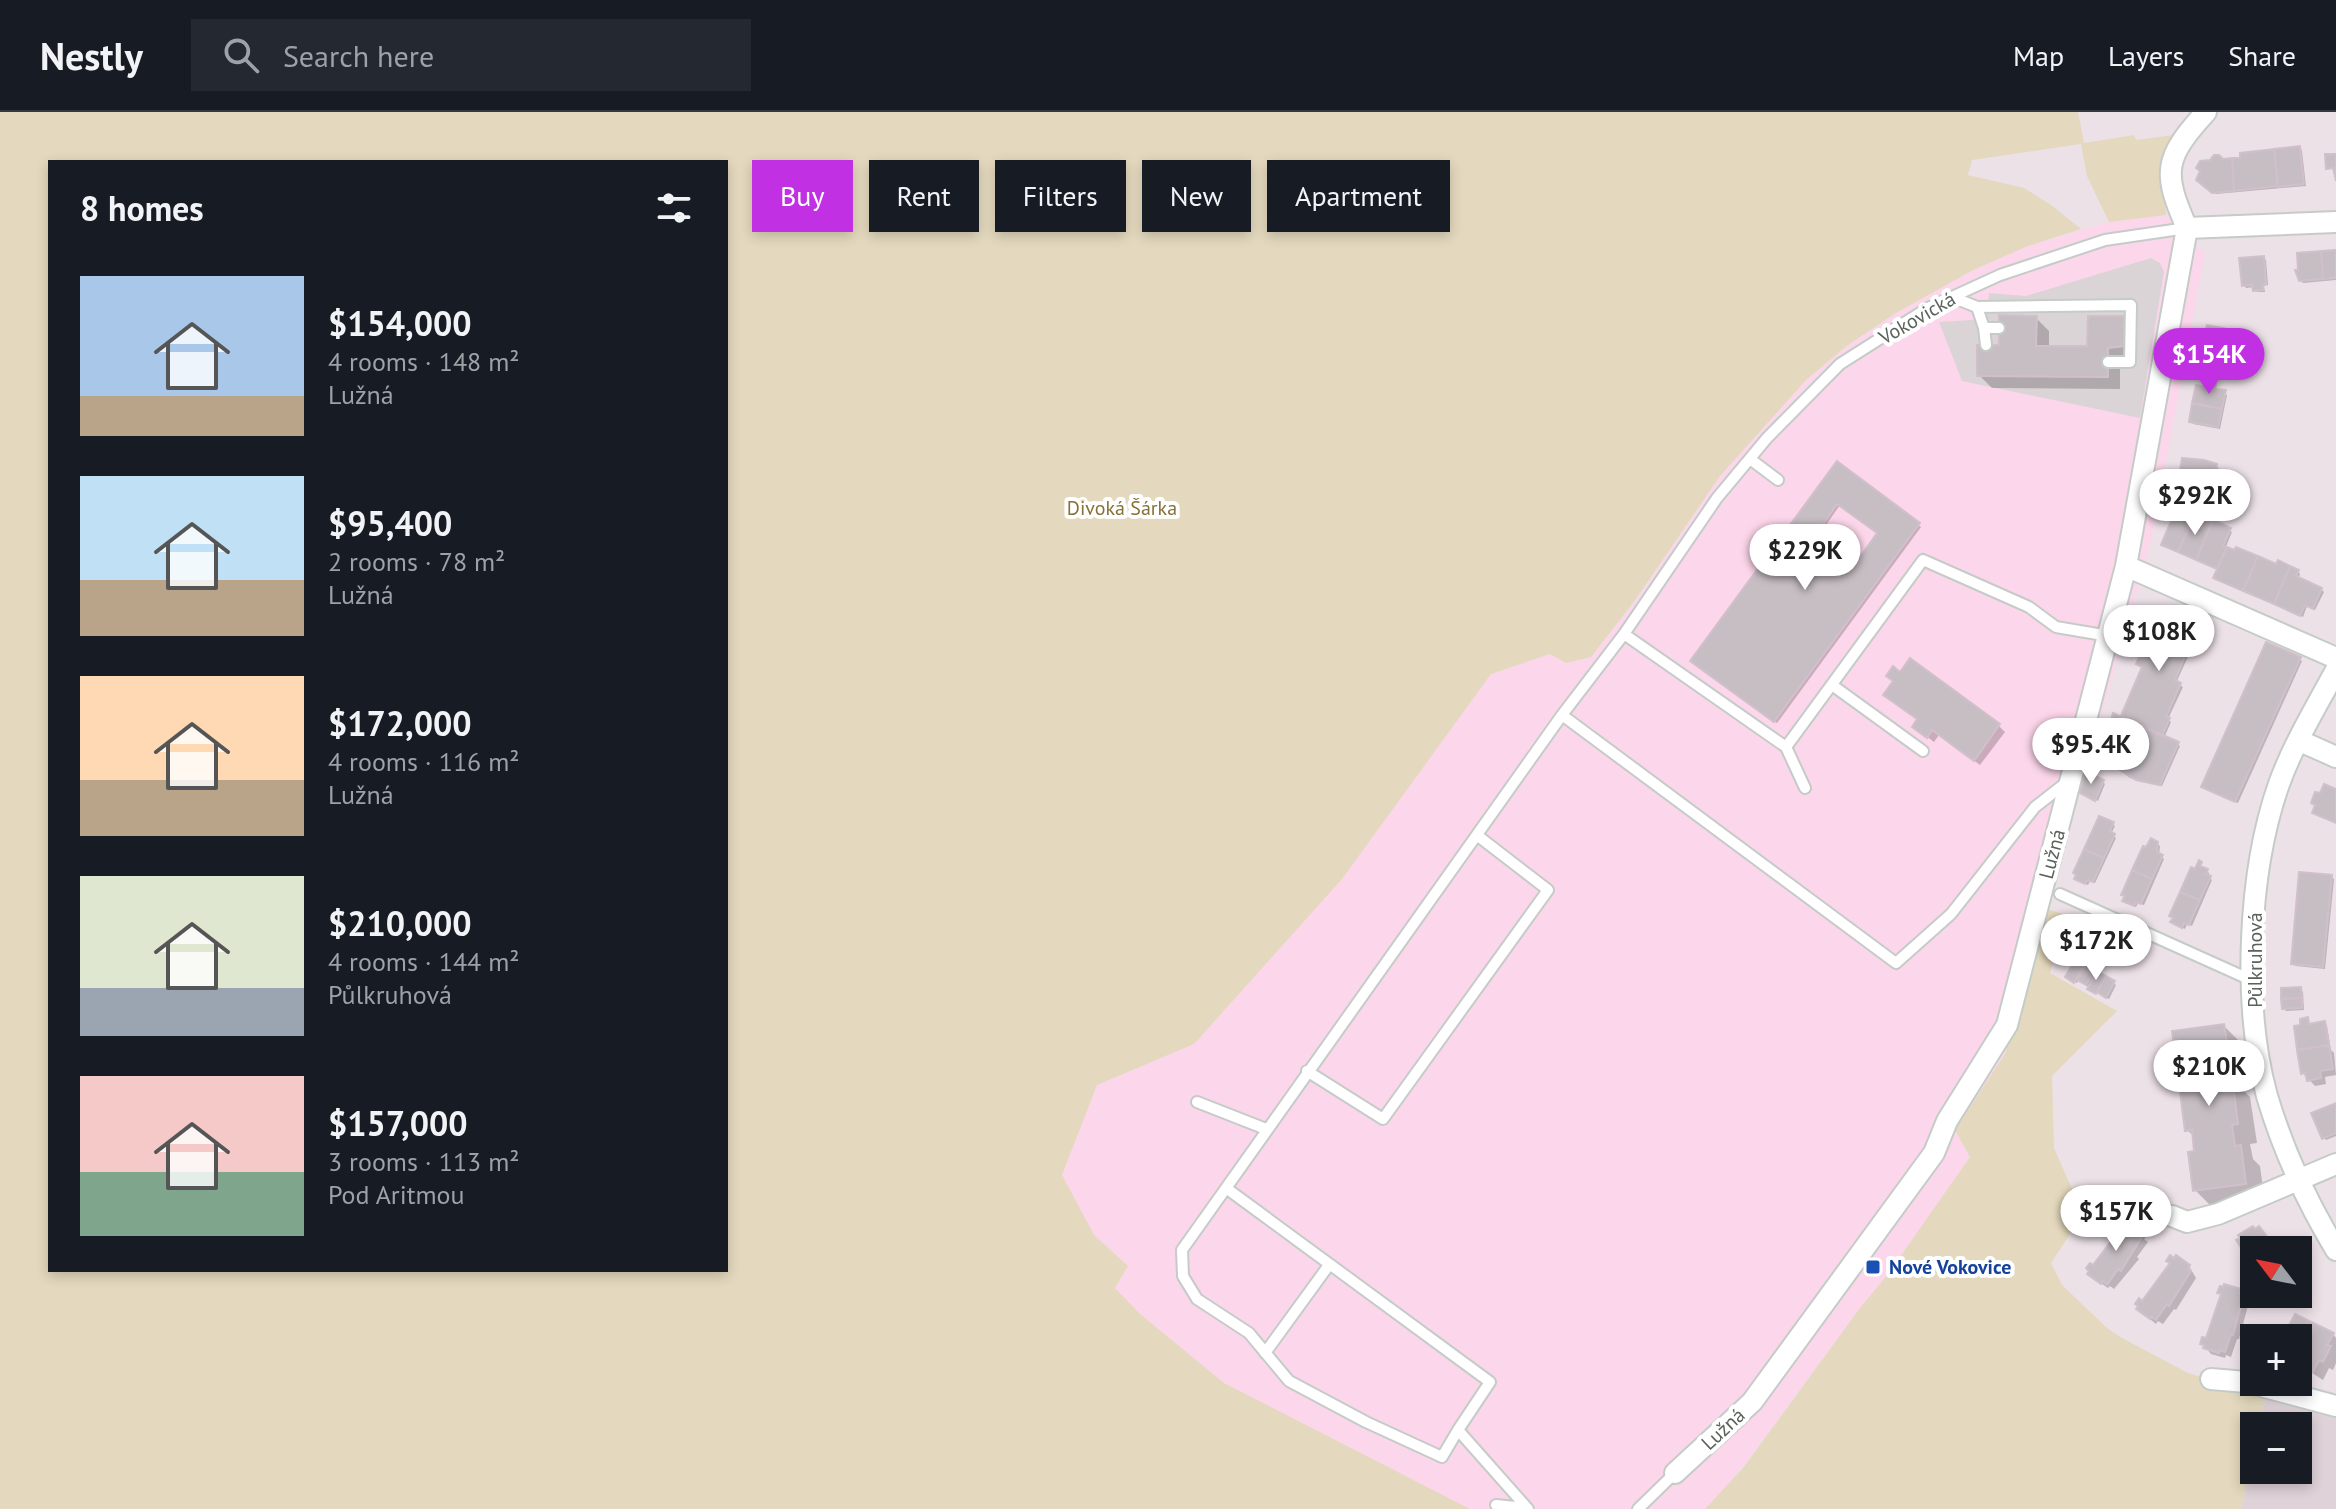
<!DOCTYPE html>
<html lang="en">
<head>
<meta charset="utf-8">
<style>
  body { margin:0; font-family:"PT Sans",sans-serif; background:#242831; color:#f1f3f6; height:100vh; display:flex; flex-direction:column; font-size:30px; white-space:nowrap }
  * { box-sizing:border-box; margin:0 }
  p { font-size:26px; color:#9ea1a6 }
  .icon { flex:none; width:44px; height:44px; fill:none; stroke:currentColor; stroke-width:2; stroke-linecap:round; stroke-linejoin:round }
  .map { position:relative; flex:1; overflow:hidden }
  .details { position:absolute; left:48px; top:48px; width:680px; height:1112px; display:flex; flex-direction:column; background:#171b24; border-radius:0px; box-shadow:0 4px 12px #0003 }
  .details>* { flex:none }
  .banner { position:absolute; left:752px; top:48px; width:760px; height:72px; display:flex; gap:16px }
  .needle { width:52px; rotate:302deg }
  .controls { position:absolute; left:2240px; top:1124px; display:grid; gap:16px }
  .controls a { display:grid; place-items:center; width:72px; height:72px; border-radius:0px; background:#171b24; box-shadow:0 4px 12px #0003; font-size:40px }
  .price { position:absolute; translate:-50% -68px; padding:0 18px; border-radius:28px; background:#fff; color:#222; font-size:26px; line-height:52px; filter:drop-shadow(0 2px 4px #0008) }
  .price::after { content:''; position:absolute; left:50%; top:48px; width:24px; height:18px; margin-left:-12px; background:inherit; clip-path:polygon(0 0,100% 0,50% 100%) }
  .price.current { background:#c130e3; color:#fff }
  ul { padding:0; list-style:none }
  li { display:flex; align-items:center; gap:24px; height:200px; padding:0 32px }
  li span { display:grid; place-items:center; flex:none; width:224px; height:160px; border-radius:0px; color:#555 }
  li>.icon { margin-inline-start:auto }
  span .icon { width:96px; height:96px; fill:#fffc; stroke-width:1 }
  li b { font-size:34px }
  h2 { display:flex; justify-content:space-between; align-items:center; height:96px; padding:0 32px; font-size:34px }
  .chip { padding:0 28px; border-radius:0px; background:#171b24; box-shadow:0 4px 12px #0003; font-size:28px; line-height:72px }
  .chip.current { background:#c130e3; color:#fff }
  header { display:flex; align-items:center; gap:48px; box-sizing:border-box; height:112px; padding:0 40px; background:#171b24; border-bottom:2px solid #363941 }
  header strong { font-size:38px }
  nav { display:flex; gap:44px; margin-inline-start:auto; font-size:28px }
  .search { width:560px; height:72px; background:#242831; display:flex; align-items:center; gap:20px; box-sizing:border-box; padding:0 28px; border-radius:0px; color:#9ea1a6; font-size:30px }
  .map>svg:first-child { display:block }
  .commercial { fill:#fcd6ea }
  .industrial { fill:#dbd4d7 }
  .education { fill:#dfd2d9 }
  .green { fill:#e4d9be; fill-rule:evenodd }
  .shadow { fill:#0003; fill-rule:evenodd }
  .building { fill:#c7bec4; stroke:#d1c0ca; stroke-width:2; fill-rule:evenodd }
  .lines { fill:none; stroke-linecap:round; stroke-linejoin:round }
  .service-casing { stroke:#c5ccc8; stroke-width:14 }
  .minor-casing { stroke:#c5ccc8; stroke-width:24 }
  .service { stroke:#fff; stroke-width:10 }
  .minor { stroke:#fff; stroke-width:20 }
  .transit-dot { fill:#1a4fb4; stroke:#fff; stroke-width:3 }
  .labels { text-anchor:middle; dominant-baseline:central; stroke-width:8; stroke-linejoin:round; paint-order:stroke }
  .street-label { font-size:20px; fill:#5a625c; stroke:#fff }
  .park-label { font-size:20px; fill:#847237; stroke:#fff }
  .transit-label { font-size:20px; font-weight:bold; fill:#164399; stroke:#fff; text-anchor:start }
</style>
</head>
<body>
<header>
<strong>Nestly</strong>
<div class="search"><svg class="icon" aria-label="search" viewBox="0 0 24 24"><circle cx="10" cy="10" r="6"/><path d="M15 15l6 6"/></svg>Search here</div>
<nav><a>Map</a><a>Layers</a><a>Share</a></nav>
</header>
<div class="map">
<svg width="2336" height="1397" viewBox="0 0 2336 1397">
  <rect width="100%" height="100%" fill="#ece1e7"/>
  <path class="commercial" d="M2166 103 2205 142 2151 429 2005 942 1955 1018 1970 1045 1888 1162 1860 1196 1742 1356 1705 1397H1470L1224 1271 1140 1202 1115 1176 1128 1154 1094 1123 1062 1063 1097 973 1194 932 1342 766 1491 562 1550 542 1566 551 1591 545 1637 487 1720 364 1807 267 1848 234 1896 201 1973 158 2028 134 2109 110Z"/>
  <path class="industrial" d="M2151 146 2160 151 2164 160 2140 306 1962 269 1939 210 1987 207 1989 181 2026 184Z"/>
  <path class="education" d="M2266 1285 2336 1306V1397H2241L2254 1338V1358H2298V1314H2259Z"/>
  <path class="green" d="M0 0H2078L2084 31 2134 23 2136 28 2174 23 2163 50 2166 103 2109 110 2087 64 2081 32 1972 48 1968 63 2024 76 2051 93 2081 117 2028 134 1973 158 1896 201 1848 233 1807 267 1720 364 1636 487 1591 545 1566 551 1550 542 1491 562 1342 767 1194 932 1097 973 1062 1063 1094 1123 1128 1154 1115 1176 1140 1202 1224 1271 1470 1397H0ZM50 50H726V1158H50Z
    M2047 797 2066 803 2050 861 2117 899 2052 964 2054 1036 2083 1102 2051 1151 2062 1173 2107 1216 2120 1225 2188 1261 2266 1285 2259 1314H2254V1338L2241 1397H1705L1743 1356 1860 1196 1888 1162 1970 1045 1955 1018 2005 942Z"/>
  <path class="shadow" d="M2300 36 2302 39 2306 74 2216 82 2198 67 2222 49Z
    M2336 140V168L2303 171 2301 168Z
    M2263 146 2266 148 2268 173 2264 174 2265 180H2257L2254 175 2246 176 2244 173Z
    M2036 206 2049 219V236H2089L2124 206 2137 219V246L2120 248V277L1992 276 1979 263Z
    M2237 221 2239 223 2238 235 2246 238 2243 251 2206 244 2203 241Z
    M2215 274 2217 279 2227 283 2220 317 2193 312 2191 309Z
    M1837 352 1921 415 1777 611 1695 551ZM1840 393 1880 421 1859 451 1819 423Z
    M2216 354 2219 357 2217 367 2209 366 2207 377 2180 370Z
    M2196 404 2232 420 2225 437 2298 459 2300 462 2298 467 2321 477 2324 480 2315 498 2307 494 2303 505 2218 468 2219 457 2166 435Z
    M2199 520 2202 522 2195 537 2192 536 2176 571 2183 575 2168 607 2171 610 2164 626 2180 634 2162 674 2130 666 2112 652 2121 607Z
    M2299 547 2302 549 2238 691 2206 677Z
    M1895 570 1999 614 2005 620 1980 653 1939 623 1934 630 1921 620 1919 608Z
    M2103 670 2105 672 2098 689 2085 683Z
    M2112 712 2115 714 2111 722 2116 726 2095 771 2090 769 2088 773 2079 769 2078 763Z
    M2157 732 2160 734 2159 743 2164 747 2144 793 2138 791 2136 795 2127 791 2123 782Z
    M2207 759 2209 761 2208 765 2212 768 2192 814 2187 812 2185 817 2175 812Z
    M2331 765 2334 767 2325 857 2296 854 2293 852Z
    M2083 854 2116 873 2109 887 2092 878 2079 867 2077 871 2070 867Z
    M2300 877 2303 880 2304 898 2286 899 2284 897Z
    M2308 908 2311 913 2325 911 2327 914 2331 938 2334 941 2336 963 2325 965 2326 972 2315 974 2303 961V914Z
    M2224 914 2243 933 2247 962 2241 963 2243 978 2250 985 2257 1031 2250 1032 2253 1047 2260 1054 2265 1091 2215 1098 2195 1078V1025L2187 1018V972L2185 956 2178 949Z
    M2336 993V1024L2326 1028 2324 1026Z
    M2128 1110 2146 1125 2144 1127 2148 1130 2137 1145 2139 1147 2114 1177 2110 1174 2108 1176 2095 1167 2094 1156Z
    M2189 1154 2196 1166 2176 1198 2174 1197 2163 1212 2158 1209 2156 1212 2145 1203 2142 1192Z
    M2239 1179 2249 1190 2239 1227H2237L2231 1245 2226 1243 2225 1246 2211 1242 2202 1231 2207 1229Z
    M2333 1222 2336 1226V1251L2333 1258 2329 1256 2323 1268 2298 1252V1226H2284Z"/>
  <path class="building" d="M2300 34 2304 72 2278 75 2274 37Z
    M2274 37 2278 74 2234 79 2232 46H2240V41Z
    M2325 42H2336V69L2333 56 2326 57Z
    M2214 43H2219L2223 47 2232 46 2234 79 2212 81 2196 68 2200 59 2196 56 2200 49 2210 48Z
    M2336 138V166L2323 167 2321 139Z
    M2321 139 2323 167 2299 169 2295 158H2298L2297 141Z
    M2264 144 2266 172H2263V178L2253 179 2252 173 2242 174 2239 146Z
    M1999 203 2037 204 2036 234H2087L2088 204H2125V234L2108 236V265L1977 264V233H1999Z
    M2207 213 2238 219 2236 233 2244 234 2241 250 2202 242 2200 237Z
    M2207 271 2216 272 2215 277 2226 278 2222 297 2192 291 2196 273 2206 275Z
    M2192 291 2222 297 2218 315 2189 310Z
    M2182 346 2204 348 2217 352 2215 366 2207 364 2205 375 2178 370Z
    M1837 349 1920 411 1774 610 1690 549ZM1837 392 1877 421 1858 448 1818 420Z
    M2176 397 2194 404 2178 440 2161 433Z
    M2195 401 2212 409 2196 448 2178 440Z
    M2213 408 2231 416 2223 434 2227 435 2217 457 2196 448Z
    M2227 435 2234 438 2236 435 2258 444 2243 479 2213 466Z
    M2258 444 2276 452 2278 448 2290 454 2274 492 2243 479Z
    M2290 454 2299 458 2296 464 2322 476 2313 497 2305 493 2300 504 2274 492Z
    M2159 499 2201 518 2193 536 2189 534 2175 568 2181 571 2166 605 2170 606 2162 624 2120 606 2142 555 2136 552Z
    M2266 530 2301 545 2235 690 2201 675Z
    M1910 546 2000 612 1974 649 1932 618 1927 626 1912 615 1917 607 1883 583 1893 569 1886 564 1893 554 1900 560Z
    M2113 601 2179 630 2160 673 2136 668 2107 650V622Z
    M2085 659 2104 668 2095 689 2080 681Z
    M2324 672 2336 677V711L2312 701 2315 693 2311 691 2315 680 2320 681Z
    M2099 704 2114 710 2110 719 2115 722 2104 746 2084 737Z
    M2151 726 2158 730 2157 740 2163 743 2152 767 2132 758 2143 734 2146 735Z
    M2084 737 2104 746 2093 770 2087 768 2085 772 2074 767 2076 763 2073 761Z
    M2199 748 2202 750 2200 754 2208 757 2206 762 2211 764 2200 788 2180 780 2191 755 2195 757Z
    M2132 758 2152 767 2141 792 2136 790 2134 794 2122 789 2125 784 2121 783Z
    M2299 760 2332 763 2323 855 2291 852Z
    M2180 780 2200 788 2189 813 2184 811 2182 816 2170 810 2173 806 2169 804Z
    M2075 848 2084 853 2074 871 2065 865Z
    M2086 853 2095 858 2086 873 2077 868Z
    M2097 859 2106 864 2096 882 2087 877Z
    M2106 864 2115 869 2106 886 2097 880Z
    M2301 875 2302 886 2281 887V876Z
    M2302 886V896L2282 897 2281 887Z
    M2308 905 2309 912 2325 909 2329 933 2297 938 2294 914 2300 913V907Z
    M2224 912 2229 943 2223 944 2226 965 2232 964 2238 1012 2232 1013 2235 1034 2241 1033 2246 1072 2193 1079 2188 1040 2194 1039 2192 1018 2185 1019 2179 971 2185 970 2182 949 2176 950 2172 919Z
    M2329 933 2333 957 2320 959 2321 966 2307 969 2305 961 2301 962 2297 938Z
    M2336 991V1021L2322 1027 2311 1001Z
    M2127 1107 2141 1118 2139 1120 2143 1123 2121 1159 2118 1157 2107 1173 2103 1169 2101 1172 2087 1162 2089 1159 2086 1156 2090 1151 2093 1153 2121 1116 2118 1113 2122 1108 2125 1110Z
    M2253 1114 2255 1117 2259 1114 2277 1138H2254V1149L2243 1132 2240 1134 2236 1128 2240 1126 2238 1123Z
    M2170 1143 2174 1146 2176 1143 2190 1153 2188 1156 2191 1159 2169 1194 2167 1192 2156 1208 2151 1205 2150 1207 2136 1197 2138 1194 2135 1192 2139 1186 2142 1189 2170 1151 2166 1149Z
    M2224 1172 2241 1177 2240 1181 2244 1182 2233 1223 2231 1222 2225 1240 2220 1238 2219 1241 2203 1236 2204 1233 2200 1232 2202 1225 2206 1226 2221 1182 2217 1181 2220 1174 2223 1175Z
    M2295 1202 2334 1221 2327 1233 2331 1234 2323 1250 2319 1248 2313 1260 2298 1252V1226H2282Z"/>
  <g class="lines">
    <g class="service-casing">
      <path id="service" d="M1952 185 1977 195 2131 193 2130 250H2108
        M1977 195 1984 216 1986 233
        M1984 216H1999
        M1750 347 1778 368
        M1624 522 1786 635 1923 448 2029 495 2056 515 2109 524
        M1832 573 1923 639
        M1562 603 1896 851 1951 802 2035 695 2067 670
        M1786 635 1805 676
        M2060 782 2251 868
        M1307 959 1383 1007 1548 778 1478 724
        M1197 990 1266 1017
        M1226 1076 1490 1270 1458 1318
        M1265 1241 1329 1153
        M1496 1393 1527 1396
        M1528 1397 1458 1318 1442 1345 1366 1310 1289 1269 1249 1221 1197 1187 1183 1164 1182 1138 1562 603 1624 522 1717 386 1767 326 1840 252 1928 196 2000 163 2105 128 2187 116
        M1638 1397 1675 1361"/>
    </g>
    <g class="minor-casing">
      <path id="minor" d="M2187 116 2336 110
        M2187 116C2162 60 2164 46 2206 0
        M2126 454 2336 546
        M2336 558C2316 595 2293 633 2279 672 2248 760 2242 894 2267 984 2283 1038 2307 1090 2336 1138
        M2300 629 2336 645
        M2172 1104 2187 1110 2218 1102 2336 1052
        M2211 1267 2246 1270 2336 1294
        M1675 1361 1752 1290 1934 1041 1947 1009 2007 913 2126 454 2187 116"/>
    </g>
    <use href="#service" class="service"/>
    <use href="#minor" class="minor"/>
  </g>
  <rect class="transit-dot" x="1865" y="1147" width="16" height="16" rx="4"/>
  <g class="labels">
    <g class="street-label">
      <text transform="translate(1917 206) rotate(-30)">Vokovická</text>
      <text transform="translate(2052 742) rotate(-75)">Lužná</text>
      <text transform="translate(2255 848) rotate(-90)">Půlkruhová</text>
      <text transform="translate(1723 1317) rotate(-43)">Lužná</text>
    </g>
    <g class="park-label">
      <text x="1122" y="396">Divoká Šárka</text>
    </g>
    <g class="transit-label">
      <text x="1889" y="1155">Nové Vokovice</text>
    </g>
  </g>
</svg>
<div class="controls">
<a><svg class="needle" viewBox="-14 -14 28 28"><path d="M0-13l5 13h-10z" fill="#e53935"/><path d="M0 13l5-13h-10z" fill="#9ea1a6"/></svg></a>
<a>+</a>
<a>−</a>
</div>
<b class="price current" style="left:2209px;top:284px">$154K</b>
<b class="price" style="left:2195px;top:425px">$292K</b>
<b class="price" style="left:1805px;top:480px">$229K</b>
<b class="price" style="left:2159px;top:561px">$108K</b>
<b class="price" style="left:2091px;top:674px">$95.4K</b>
<b class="price" style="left:2096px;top:870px">$172K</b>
<b class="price" style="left:2209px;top:996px">$210K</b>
<b class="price" style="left:2116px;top:1141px">$157K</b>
<div class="banner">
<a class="chip current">Buy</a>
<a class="chip">Rent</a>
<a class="chip">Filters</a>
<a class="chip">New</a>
<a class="chip">Apartment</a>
</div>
<section class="details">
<h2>8 homes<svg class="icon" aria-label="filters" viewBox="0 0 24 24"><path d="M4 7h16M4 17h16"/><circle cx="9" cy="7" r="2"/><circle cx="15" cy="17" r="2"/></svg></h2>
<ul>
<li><span style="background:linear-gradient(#a9c7e8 75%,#b9a48a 0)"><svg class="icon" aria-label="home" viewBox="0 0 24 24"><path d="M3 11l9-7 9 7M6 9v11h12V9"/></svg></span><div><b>$154,000</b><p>4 rooms · 148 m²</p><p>Lužná</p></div></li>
<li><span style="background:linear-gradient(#bfe0f5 65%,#b9a48a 0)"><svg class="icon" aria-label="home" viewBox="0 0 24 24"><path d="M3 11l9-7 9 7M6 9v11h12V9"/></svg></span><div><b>$95,400</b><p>2 rooms · 78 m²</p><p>Lužná</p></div></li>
<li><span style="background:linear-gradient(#ffd9b3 65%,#b9a48a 0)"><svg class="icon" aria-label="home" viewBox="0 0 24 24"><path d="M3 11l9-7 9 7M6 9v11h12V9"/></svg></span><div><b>$172,000</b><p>4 rooms · 116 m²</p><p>Lužná</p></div></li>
<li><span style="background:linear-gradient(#dfe7d0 70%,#9aa5b1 0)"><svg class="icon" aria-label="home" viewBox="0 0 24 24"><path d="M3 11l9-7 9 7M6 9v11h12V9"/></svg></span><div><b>$210,000</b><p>4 rooms · 144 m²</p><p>Půlkruhová</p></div></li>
<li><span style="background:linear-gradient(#f6c9c9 60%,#7fa58c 0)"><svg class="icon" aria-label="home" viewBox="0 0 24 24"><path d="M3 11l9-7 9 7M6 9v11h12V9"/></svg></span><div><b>$157,000</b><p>3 rooms · 113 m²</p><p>Pod Aritmou</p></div></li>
</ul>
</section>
</div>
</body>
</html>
